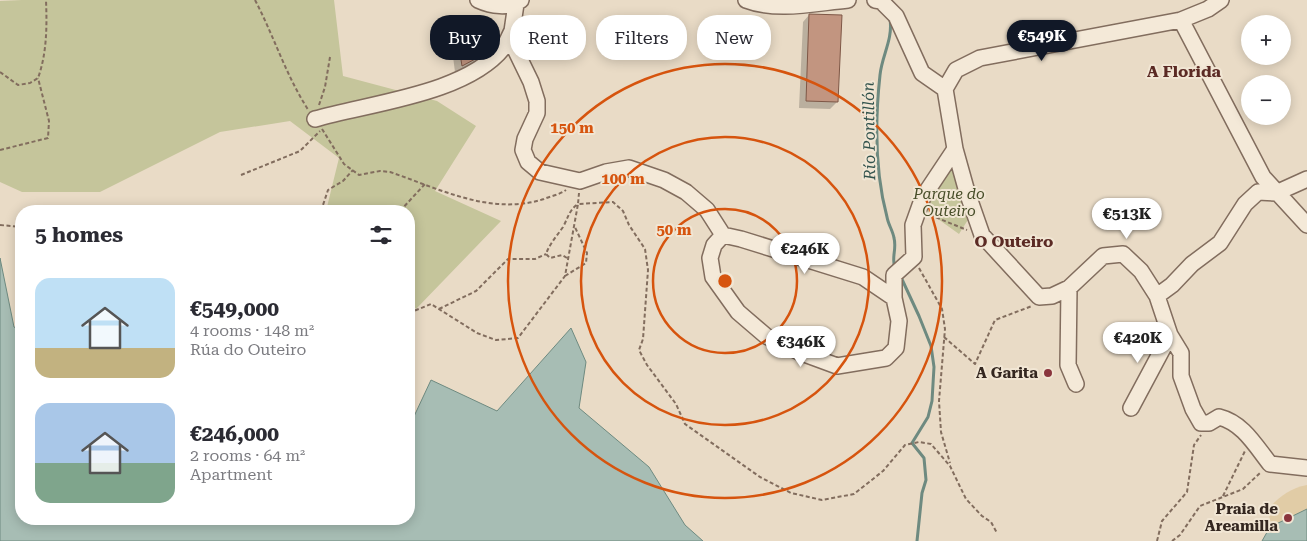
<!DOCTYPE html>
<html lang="en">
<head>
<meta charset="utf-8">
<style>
  body { margin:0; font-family:"Roboto Serif",serif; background:#f2f2f3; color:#2b2b33; height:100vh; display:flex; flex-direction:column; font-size:19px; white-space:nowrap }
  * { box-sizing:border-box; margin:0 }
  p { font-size:16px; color:#7c7c81 }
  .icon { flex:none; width:28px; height:28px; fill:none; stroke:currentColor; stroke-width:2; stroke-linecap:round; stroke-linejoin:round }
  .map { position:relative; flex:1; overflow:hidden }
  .details { position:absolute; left:15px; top:205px; width:400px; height:320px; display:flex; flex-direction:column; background:#fff; border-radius:20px; box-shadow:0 2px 12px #0003 }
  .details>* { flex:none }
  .hud { position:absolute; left:430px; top:15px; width:475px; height:45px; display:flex; gap:10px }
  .fabs { position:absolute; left:1241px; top:15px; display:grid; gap:10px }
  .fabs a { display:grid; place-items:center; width:50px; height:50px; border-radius:50%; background:#fff; box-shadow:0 2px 12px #0003; font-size:25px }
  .price { position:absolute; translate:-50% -42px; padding:0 11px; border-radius:18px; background:#fff; color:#222; font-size:16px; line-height:32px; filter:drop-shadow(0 1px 2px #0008) }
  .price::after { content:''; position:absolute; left:50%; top:30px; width:15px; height:11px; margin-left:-8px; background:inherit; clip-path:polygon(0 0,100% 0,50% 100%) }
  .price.current { background:#111827; color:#fff }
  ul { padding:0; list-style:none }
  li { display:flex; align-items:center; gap:15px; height:125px; padding:0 20px }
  li span { display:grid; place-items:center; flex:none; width:140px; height:100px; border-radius:15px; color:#555 }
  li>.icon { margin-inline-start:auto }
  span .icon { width:60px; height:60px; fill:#fffc; stroke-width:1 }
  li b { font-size:21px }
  h2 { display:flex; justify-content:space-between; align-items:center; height:60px; padding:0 20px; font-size:21px }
  .pill { padding:0 18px; border-radius:20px; background:#fff; box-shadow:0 2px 12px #0003; font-size:18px; line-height:45px }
  .pill.current { background:#111827; color:#fff }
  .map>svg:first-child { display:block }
  .green { fill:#c5c59b }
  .sand { fill:#e1cca6 }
  .water { fill:#a7bdb4; stroke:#6e8a80 }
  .shadow { fill:#0003 }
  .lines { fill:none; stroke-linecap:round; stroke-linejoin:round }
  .stream { stroke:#6e8a80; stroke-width:3 }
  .building { fill:#c29580; stroke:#7e5746 }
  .minor-casing { stroke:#826d5e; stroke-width:18 }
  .path { stroke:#826d5e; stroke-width:2; stroke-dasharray:4 2.5; stroke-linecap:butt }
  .minor { stroke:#f4e9d8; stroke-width:15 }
  .ring { fill:none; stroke:#d6540e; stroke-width:2.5 }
  .poi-dot { fill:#8a353d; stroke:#f1e6d4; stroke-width:2 }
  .labels { text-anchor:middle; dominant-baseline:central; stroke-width:4; stroke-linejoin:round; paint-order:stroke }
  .park-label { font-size:15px; font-style:italic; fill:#484e29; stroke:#f1e6d4 }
  .poi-label { font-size:15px; font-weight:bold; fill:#342720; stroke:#f1e6d4; text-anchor:end }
  .neighbourhood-label { font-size:16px; font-weight:bold; fill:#5b2a24; stroke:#f1e6d4 }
  .water-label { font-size:16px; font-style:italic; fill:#31524c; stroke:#f1e6d4 }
  .centre { fill:#d6540e; stroke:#f1e6d4; stroke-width:2.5 }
  .ring-label { font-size:15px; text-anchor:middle; font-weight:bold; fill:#d6540e; stroke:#f1e6d4; stroke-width:4; stroke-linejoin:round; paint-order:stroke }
</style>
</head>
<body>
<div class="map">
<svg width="1307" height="541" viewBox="0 0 1307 541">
  <rect width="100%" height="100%" fill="#e9dbc6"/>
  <path class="green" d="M22 0H334L343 76 437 101 476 126 435 191 501 221 416 309 409 301V211H326L339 158 290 121 220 132 100 192H22L0 182V1Z
    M954 160 971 215 959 234 924 209Z"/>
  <path class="sand" d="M1307 485V541H1271L1269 508C1280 496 1291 488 1307 485Z"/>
  <path class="water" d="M0 258 14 327 21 331V519H409V427L431 380 497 411 571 328 586 362 579 408 649 467 685 525 703 541H0Z
    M1307 509V541H1262L1270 527Z"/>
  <path class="shadow" d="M809 15 837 102 830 109 799 108 803 22Z
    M459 42 490 45 473 63 455 72 452 49Z"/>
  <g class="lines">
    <path class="stream" d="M890 19C893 40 882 55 880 75 875 121 875 172 887 217 888 224 893 231 894 238 897 249 891 258 895 268
      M900 275 919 316 931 346 934 367 932 401 928 417 912 443 924 458 926 480 922 493 917 541"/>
  </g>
  <path class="building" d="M809 14 842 15 838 102 806 101Z
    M489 34 492 46 481 56 462 66 458 41Z"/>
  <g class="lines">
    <g class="minor-casing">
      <path id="minor" d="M478 0C491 6 509 9 521 0
        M746 0C777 12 815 3 848 0
        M875 0 881 1 896 16 922 73 945 89
        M1221 0 1208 9 1181 20 1263 177 1307 225
        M516 4 512 31 514 47 531 82 537 101V113L525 139 523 150 528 162 540 172 580 181 606 172 629 168 664 180 686 192 707 210 723 235
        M1181 20 980 58 956 70 945 89 955 149 967 192 982 235 1039 297 1052 296 1069 288 1103 256 1123 254 1141 271 1157 296 1170 335 1181 353V376L1193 409 1201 423H1209L1219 417C1243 423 1255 445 1270 464L1307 468
        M315 119C370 103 466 94 503 48 507 43 509 36 512 31
        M723 235 714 245 710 258 713 277 738 312 766 336 799 352 837 366 886 358 896 348 899 321 894 298V275L914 257 913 225 923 197 955 149
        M723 235 741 239 863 277 894 298
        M1069 288 1068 365 1076 384
        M1157 296 1172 285 1192 264 1220 243 1245 204 1258 192 1276 193 1307 179
        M1131 408 1170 335"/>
    </g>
    <path class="path" d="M255 0C274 36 286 76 309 111
      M0 72 18 85 30 83 38 78C47 53 47 26 46 0
      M319 105 325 87 330 57
      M322 129 344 164 359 175 380 171 390 172C440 189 491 216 544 199 551 196 559 195 566 190
      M0 150 48 138 49 121 38 78
      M241 175 300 151 320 131
      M321 211 328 190 343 181 353 170
      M400 211 425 184
      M930 215 967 230
      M0 225 21 227
      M567 258 562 255 550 258 546 254C550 243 557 236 563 227 568 218 569 210 578 204L579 193
      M919 268 942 309 945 329 939 401 941 432 950 463
      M565 276 586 263 587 253 574 225
      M439 309 476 291 508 259H535L546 254
      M409 313 431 304 477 333 496 340 518 338 565 276 578 204 613 202 623 211 629 225 645 249 648 270 643 339 639 350 647 365 676 404 685 424 760 477 791 493 822 500 854 494 883 471 905 445 919 442 931 444 950 466 966 499 982 516 991 522 997 533
      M944 337 975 364 995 320 1032 306
      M1223 496 1245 451
      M1157 541 1162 521 1187 492 1194 445 1201 435
      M1172 541 1180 535 1200 506 1243 489 1261 472"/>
    <use href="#minor" class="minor"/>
  </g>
  <g class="ring">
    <circle cx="725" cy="281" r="72"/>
    <circle cx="725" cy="281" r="144"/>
    <circle cx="725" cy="281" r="217"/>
  </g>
  <g class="poi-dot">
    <circle cx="1048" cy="373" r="5"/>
    <circle cx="1288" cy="518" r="5"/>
  </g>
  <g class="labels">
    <g class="park-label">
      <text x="949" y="194">Parque do<tspan x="949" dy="17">Outeiro</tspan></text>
    </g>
    <g class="poi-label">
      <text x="1038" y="373">A Garita</text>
      <text x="1278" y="509">Praia de<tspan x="1278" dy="17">Areamilla</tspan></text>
    </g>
    <g class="neighbourhood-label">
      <text x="1184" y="71">A Florida</text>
      <text x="1014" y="241">O Outeiro</text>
    </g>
    <g class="water-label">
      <text transform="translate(869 131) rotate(-91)">Río Pontillón</text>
    </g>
  </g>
  <circle cx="725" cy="281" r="8" class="centre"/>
  <g class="ring-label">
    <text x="572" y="133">150 m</text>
    <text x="623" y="184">100 m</text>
    <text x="674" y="235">50 m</text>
  </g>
</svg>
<div class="fabs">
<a>+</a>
<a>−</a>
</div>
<b class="price current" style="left:1042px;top:62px">€549K</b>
<b class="price" style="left:1127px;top:240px">€513K</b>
<b class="price" style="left:805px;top:275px">€246K</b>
<b class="price" style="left:1138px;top:364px">€420K</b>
<b class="price" style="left:801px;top:368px">€346K</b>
<div class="hud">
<a class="pill current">Buy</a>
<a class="pill">Rent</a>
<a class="pill">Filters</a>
<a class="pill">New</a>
</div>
<section class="details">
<h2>5 homes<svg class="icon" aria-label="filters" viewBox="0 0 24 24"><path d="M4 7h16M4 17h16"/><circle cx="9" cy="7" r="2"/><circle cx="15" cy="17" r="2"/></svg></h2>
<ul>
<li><span style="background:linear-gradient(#bfe0f5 70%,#c2b280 0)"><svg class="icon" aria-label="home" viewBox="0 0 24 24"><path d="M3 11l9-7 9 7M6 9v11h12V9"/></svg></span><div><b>€549,000</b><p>4 rooms · 148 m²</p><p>Rúa do Outeiro</p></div></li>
<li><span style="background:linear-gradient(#a9c7e8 60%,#7fa58c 0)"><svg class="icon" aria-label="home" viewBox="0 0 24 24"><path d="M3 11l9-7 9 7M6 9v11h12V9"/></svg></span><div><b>€246,000</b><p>2 rooms · 64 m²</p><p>Apartment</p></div></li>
</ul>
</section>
</div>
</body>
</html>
